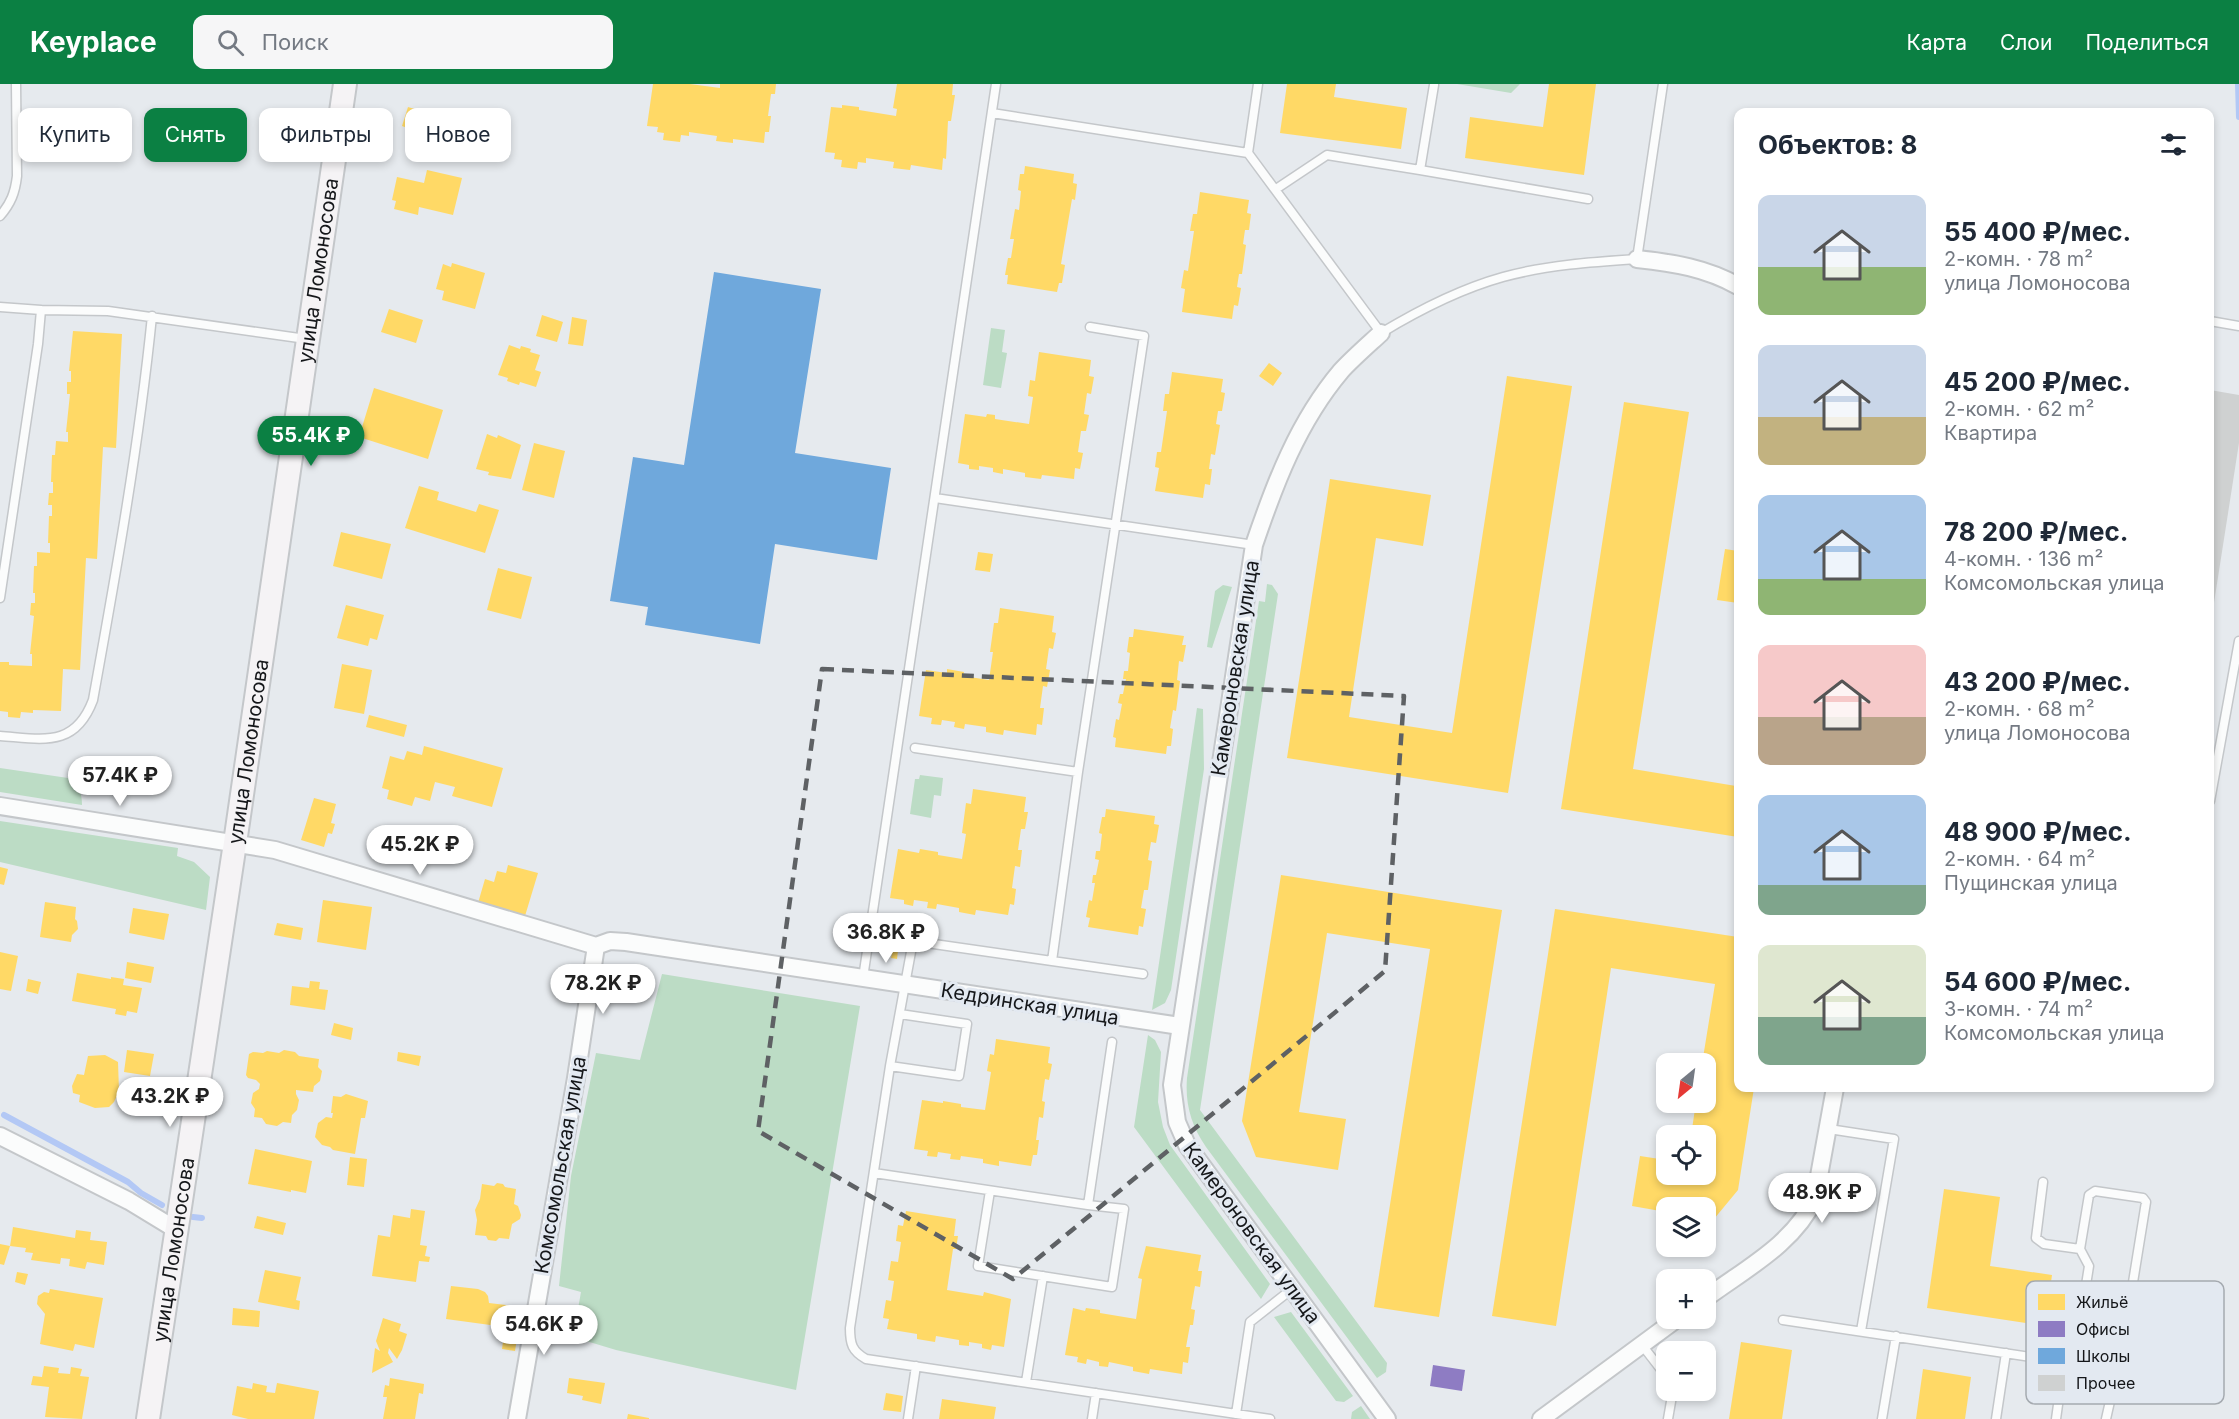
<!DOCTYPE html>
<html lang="ru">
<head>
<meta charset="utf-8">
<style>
  body { margin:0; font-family:Inter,sans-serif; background:#f6f6f7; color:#1f2937; height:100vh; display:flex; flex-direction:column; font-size:22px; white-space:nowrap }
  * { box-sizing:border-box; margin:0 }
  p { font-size:20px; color:#747a83 }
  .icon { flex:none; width:33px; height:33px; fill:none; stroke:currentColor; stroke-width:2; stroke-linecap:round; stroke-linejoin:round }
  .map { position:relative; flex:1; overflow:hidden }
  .details { position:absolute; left:1734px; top:24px; width:480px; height:984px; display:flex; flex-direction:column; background:#fff; border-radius:12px; box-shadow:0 3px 9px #0003 }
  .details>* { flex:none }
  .banner { position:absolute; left:18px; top:24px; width:570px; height:54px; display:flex; gap:12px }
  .needle { width:39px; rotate:209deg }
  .tools { position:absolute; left:1656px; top:969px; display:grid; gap:12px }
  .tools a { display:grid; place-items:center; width:60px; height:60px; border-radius:12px; background:#fff; box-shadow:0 3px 9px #0003; font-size:30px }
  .price { position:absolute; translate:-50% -51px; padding:0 14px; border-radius:21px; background:#fff; color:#222; font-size:20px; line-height:39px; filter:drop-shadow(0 2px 3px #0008) }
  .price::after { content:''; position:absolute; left:50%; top:36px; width:18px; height:14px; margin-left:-9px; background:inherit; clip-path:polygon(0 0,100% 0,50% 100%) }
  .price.current { background:#0b8043; color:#fff }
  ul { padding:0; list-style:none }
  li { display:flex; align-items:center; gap:18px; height:150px; padding:0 24px }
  li span { display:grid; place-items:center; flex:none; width:168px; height:120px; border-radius:12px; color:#555 }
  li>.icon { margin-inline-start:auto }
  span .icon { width:72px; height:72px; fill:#fffc; stroke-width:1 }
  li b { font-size:26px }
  h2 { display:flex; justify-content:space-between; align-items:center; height:72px; padding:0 24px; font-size:26px }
  .chip { padding:0 21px; border-radius:12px; background:#fff; box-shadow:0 3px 9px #0003; font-size:21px; line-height:54px }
  .chip.current { background:#0b8043; color:#fff }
  header { display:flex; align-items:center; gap:36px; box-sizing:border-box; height:84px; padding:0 30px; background:#0b8043; color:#fff }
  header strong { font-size:28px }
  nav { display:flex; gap:33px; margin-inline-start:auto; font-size:21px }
  .search { width:420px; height:54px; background:#f6f6f7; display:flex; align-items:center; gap:15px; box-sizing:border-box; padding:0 21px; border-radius:12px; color:#747a83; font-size:22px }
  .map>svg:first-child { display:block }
  .green { fill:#bcdcc5 }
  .homes { fill:#ffd966 }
  .offices { fill:#8e7cc3 }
  .schools { fill:#6fa8dc }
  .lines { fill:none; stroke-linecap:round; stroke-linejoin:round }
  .stream { stroke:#b3c8f5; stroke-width:6 }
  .building { fill:#cfd1d1 }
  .lane-casing { stroke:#c4c7ca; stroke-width:11 }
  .street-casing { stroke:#c4c7ca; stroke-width:20 }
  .secondary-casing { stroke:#c4c7ca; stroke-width:26 }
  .lane { stroke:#fbfcfc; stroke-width:8 }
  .street { stroke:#fbfcfc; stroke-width:16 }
  .secondary { stroke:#f5f3f5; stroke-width:22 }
  .marked { fill:none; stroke:#5e6164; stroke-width:4.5; stroke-dasharray:12 8; stroke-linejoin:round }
  .labels { text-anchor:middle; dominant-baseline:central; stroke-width:6; stroke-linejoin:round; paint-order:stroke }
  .street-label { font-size:20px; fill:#15171a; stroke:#e3e9f1 }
  .key { fill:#e3e9f1; stroke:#a5aab0; stroke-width:1.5 }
  .key-label { font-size:16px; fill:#15171a }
</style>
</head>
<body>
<header>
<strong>Keyplace</strong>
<div class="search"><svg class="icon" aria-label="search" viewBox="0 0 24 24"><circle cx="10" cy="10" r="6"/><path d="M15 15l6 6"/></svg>Поиск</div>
<nav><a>Карта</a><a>Слои</a><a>Поделиться</a></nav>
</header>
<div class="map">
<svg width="2239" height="1335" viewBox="0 0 2239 1335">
  <rect width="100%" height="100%" fill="#e6eaee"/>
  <path class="green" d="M1457 0H1520L1511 9Z
    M991 244 1005 246 1002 268 1007 269 1001 304 983 301Z
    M1267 500 1272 501 1278 510 1200 1026 1387 1279 1386 1288 1377 1294 1206 1063C1191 1041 1185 1020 1187 994L1259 517 1265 518Z
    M1223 501 1232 503 1212 564 1207 563 1215 507Z
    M1197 624 1203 625 1204 685 1171 906 1165 919 1152 926Z
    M0 684 68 694C79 699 82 709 82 721L0 708Z
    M920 691 943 694 941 712 934 711 931 734 910 730 915 695H919Z
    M0 737 178 764 177 772 194 778 210 793 206 826 0 778Z
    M662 890 860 922 796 1306 616 1266 573 1253 581 1208 559 1202 571 1092 596 969 640 976Z
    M1148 951 1155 956 1161 968 1158 1018 1163 1043 1170 1061 1270 1200 1261 1215 1134 1043Z
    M1291 1228 1353 1312 1344 1318 1336 1317 1274 1233Z
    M1361 1322 1370 1335H1351L1352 1328Z"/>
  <path class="homes" d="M653 0H690L720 4V0H776L775 10H771L768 32H771L769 48H765L764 59 733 55V59L716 57 717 52 689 48V52L681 51 680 58 663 56 664 49 657 48 658 43 647 42Z
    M897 0H953L952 11H955L951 37H948L946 75 943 74 942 86 911 81 910 86 893 84 894 78 866 74V79L858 78 857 85 841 83 842 76 834 75 835 69 825 68 831 23 842 24V21L859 23V26L896 32 897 25 893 24Z
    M1287 0H1336L1334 13 1407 24 1401 65 1280 49Z
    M1549 0H1596L1584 91 1465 74 1470 33 1543 43Z
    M408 23 428 29 421 49 402 42Z
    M464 28 488 36 484 50 491 52 486 68 455 58 456 55 441 50 448 29 462 34Z
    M1025 82 1074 90 1073 99 1077 100 1075 116 1072 115 1061 180 1065 181 1062 199H1059L1057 208 1007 200 1008 191H1005L1008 174H1011L1014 155H1010L1015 125 1019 126 1021 107 1018 106 1020 90H1024Z
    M427 86 462 94 453 131 419 123 418 131 394 125 396 117 392 116 397 93 424 99Z
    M1200 108 1249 116 1247 129 1251 130 1249 146H1245L1243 160 1246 161 1242 190H1239L1237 203 1241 204 1238 222 1234 221 1232 235 1182 228 1185 205 1181 204 1184 186 1188 187 1194 147H1190L1193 130H1197Z
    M452 179 485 189 475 225 442 216 444 207 436 205 443 180 451 183Z
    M389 225 423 236 416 259 381 248Z
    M542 231 563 238 557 258 536 252Z
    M572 233 587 236 583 262 568 260Z
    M73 247 122 250 116 364 103 363 97 475 86 474 80 586 63 585 61 627 33 626V629L21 628 20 634 8 633V628L0 627V578H9V581L32 582V570H30L34 532 30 531 31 519H35V509H33L34 482H37V468L50 469V459H48L49 432H52V421H48L49 409H53V398H51L52 371H55L56 357 68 358V348H66L70 310H67V298H71V287H69Z
    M509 261 520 265 521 262 531 265 530 268 540 271 535 286 541 288 536 303 520 298 519 301 507 297 508 294 498 291Z
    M1039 268 1091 276 1089 292 1094 293 1091 310 1087 309 1084 330 1089 331 1086 347H1081L1078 368 1083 369 1080 385 1075 384 1074 395 1042 391 1041 395 1025 393V389L1003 385V390L993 388V384L979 382V386L969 385V381L958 379 965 330 986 333 987 330 995 331V335L1029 340 1033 313 1028 312 1030 296 1035 297Z
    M1269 279 1282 289 1273 302 1259 292Z
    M1172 288 1223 295 1221 308 1225 309 1222 327H1218L1216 340 1220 341 1215 371 1211 370 1209 385H1212L1210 401 1205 400 1203 414 1155 407 1159 384 1155 383 1157 368H1161L1167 327H1163L1165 310H1169Z
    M1507 292 1572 302 1508 709 1287 674 1330 395 1431 411 1423 462 1376 454 1349 633 1452 649Z
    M374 304 443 326 428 375 359 353Z
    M1624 318 1689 328 1633 685 1736 702 1738 694V753L1561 725Z
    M487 350 497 354 498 351 521 361 511 395 488 391 489 388 476 385Z
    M534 359 565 367 554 414 522 406Z
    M419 402 439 408 437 416 476 428 479 420 499 426 485 469 405 444Z
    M341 448 391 460 382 495 333 482Z
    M1725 465 1738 467V519L1717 516Z
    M978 468 993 470 990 488 975 486Z
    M498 484 532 493 521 535 487 526Z
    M346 521 384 531 377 556 370 554 368 562 337 554Z
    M1000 524 1054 532 1052 548 1056 549 1053 565 1049 564 1046 585 1050 586 1047 603 1043 602 1040 624H1044L1042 641 1037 640 1036 651 1004 646 1003 651 986 648V643L965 640 964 645 954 643 955 638 942 636 941 641 931 640 932 634 919 632 926 586 947 589V585L964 588 963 592 989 596 993 568H990L994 539H998Z
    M1134 545 1184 552 1182 561H1186L1183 578 1179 577 1177 596 1180 597 1176 627 1173 626 1170 644 1173 645 1171 662H1167L1166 670 1115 663 1116 654 1113 653 1116 635 1119 636 1122 620 1118 619 1120 610H1123L1126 595H1123L1124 587H1128L1130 569 1127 568 1129 553H1133Z
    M342 580 372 586 364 630 334 624Z
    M369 631 407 641 404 653 366 643Z
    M424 662 503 684 492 723 452 712 455 703 435 698 430 717 415 713 412 722 387 715 389 706 382 704 390 672 404 676 407 667 422 671Z
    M973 705 1026 713 1024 728H1028L1025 745H1021L1018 766H1022L1020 783 1015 782 1012 804 1016 805 1014 821 1010 820 1008 831 976 826 975 831 959 828V824L937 820 936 825 927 824 928 818 914 816 913 822 904 820V816L890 814 898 765 919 769 920 765 938 768V771L962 775 966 750 962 749 966 719 971 720Z
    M314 714 336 720 331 739 335 740 332 750 328 749 324 763 301 756Z
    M1106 725 1155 732 1154 740 1159 741 1156 759 1151 758 1148 776 1152 777 1148 806H1144L1141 824 1146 825 1143 843 1139 842 1138 851 1088 843 1090 834 1086 833 1089 816 1092 817 1095 799H1092L1093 791H1096L1099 776 1095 775 1096 767H1100L1102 750 1099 749 1102 733H1105Z
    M508 781 538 789 525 832 478 819 485 795 494 798 497 787 506 789Z
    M0 783 8 785 4 801 0 800Z
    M1281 791 1502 826 1439 1233 1374 1223 1430 865 1327 849 1299 1028 1346 1035 1338 1086 1256 1073 1242 1037Z
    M323 816 372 823 366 866 317 858Z
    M45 818 76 823 75 835 77 837 78 845 72 851 71 858 40 853Z
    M133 824 169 830 164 856 129 849Z
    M1555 825 1738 853V1004H1754L1738 1106 1714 1135 1706 1134V1124H1666V1128L1632 1122 1640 1072 1666 1076V1090H1706V1052H1691L1696 1018H1706V980H1702L1715 900 1611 884 1556 1242 1492 1232Z
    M277 839 303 844 301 856 274 851Z
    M893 865 898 867 897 875 891 874Z
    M0 868 18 872 11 907 0 905Z
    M127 878 154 883 151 899 125 894Z
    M77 889 111 895V893L124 895 123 901 142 904 137 929 127 927 126 932 115 930 116 925 72 917Z
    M28 895 41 898 38 910 26 907Z
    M310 897 320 898 319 905 328 906 325 926 290 921 292 902 309 904Z
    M334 939 353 944 351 956 331 951Z
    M996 955 1050 963 1048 979 1052 980 1049 996 1045 995 1042 1017 1045 1018 1043 1034 1039 1033 1036 1056H1039L1037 1071H1033L1031 1082 999 1077V1082L983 1079V1075L961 1072 960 1076 950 1075 951 1070 938 1068 937 1073 927 1072 928 1067 914 1065 922 1016 943 1019V1017L961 1020V1023L985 1026 991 988 987 987 990 970 994 971Z
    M127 966 154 970 150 992 124 988Z
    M284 966 295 968 299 972 319 975 318 983 322 987 320 997 314 1002 313 1008 296 1006V1010L299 1016 297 1026 292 1031 291 1039 283 1038 277 1042 266 1040 262 1034 254 1033 255 1025 251 1019 253 1009 259 1005 260 1000 256 996 248 994 246 991 249 970 253 968 263 969 267 967 279 969Z
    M398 968 421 972 419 982 397 977Z
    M105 971 118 978 119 1007 114 1018 109 1023 95 1024 79 1018 80 1011 73 1009 72 1002 77 990 84 991 88 972Z
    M346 1010 368 1017 365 1034H361L355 1070 333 1066 330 1063 322 1061 315 1053 318 1039 326 1033 332 1034 333 1029H331L333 1012 341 1013Z
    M255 1065 312 1077 306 1109 291 1106V1108L248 1100Z
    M350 1073 367 1075 364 1103 347 1101Z
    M497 1099 503 1100 505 1103 516 1105 514 1120 518 1122 521 1131 520 1135 512 1140 509 1155 499 1154 496 1157 488 1156 486 1152 475 1151 477 1136 475 1126 480 1115 482 1100 494 1102Z
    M1944 1105 2000 1113 1990 1182 2052 1191 2045 1242 1927 1224Z
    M411 1125 425 1127 420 1161 427 1162 425 1172 430 1173 429 1178 419 1177 416 1198 372 1192 378 1151 390 1153 393 1131 410 1134Z
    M906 1127 956 1135 954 1152H958L956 1165H953L947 1206 983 1212 984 1208 1011 1215 1004 1263 992 1261 991 1266 982 1264V1260L969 1258V1262L959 1261V1256L936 1252 935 1258 917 1255V1250L887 1245 889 1235 883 1234 886 1216 891 1217 894 1197 888 1196 891 1177 898 1178 901 1158 896 1157 898 1141 903 1142Z
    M257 1132 286 1139 283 1151 254 1144Z
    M13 1143 75 1154 76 1146 91 1148 90 1156 107 1158 104 1181 87 1178 85 1185 69 1182 70 1175 61 1174 60 1180 31 1176 33 1169 25 1168 26 1164 10 1162Z
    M0 1160 10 1162 4 1181 0 1180Z
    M1146 1162 1201 1171 1198 1187H1202L1200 1203 1195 1202 1191 1225 1195 1226 1193 1241H1190L1186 1263H1190L1188 1279 1183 1278 1182 1290 1150 1285 1149 1290 1133 1287V1283L1109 1278 1108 1283 1099 1282V1278L1087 1275 1086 1280 1077 1278 1078 1273 1065 1271 1073 1224 1085 1227 1086 1224 1100 1226V1229L1136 1235 1142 1195 1138 1194Z
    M265 1186 301 1193 296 1216 300 1217 299 1226 258 1218Z
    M17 1188 28 1190 25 1201 15 1198Z
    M451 1202 478 1205 485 1208 488 1212 489 1219 522 1223 515 1267 502 1265 505 1243 446 1235Z
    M50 1205 103 1214 94 1264 75 1260 73 1267 40 1260 45 1230 37 1220 38 1212 44 1208 49 1209Z
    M233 1224 260 1227 259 1243 232 1241Z
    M383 1234 401 1240 399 1247 407 1250 402 1266 397 1275 389 1264 388 1269 393 1278 372 1289 375 1264 380 1267 376 1257Z
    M1741 1258 1792 1266 1782 1335H1729Z
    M44 1282 59 1284 58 1289 70 1290 71 1283 82 1285 80 1292 89 1293 82 1335 45 1333 49 1303 31 1301 33 1292 42 1293Z
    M1923 1285 1971 1293 1965 1335H1916Z
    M390 1294 424 1300 423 1310 419 1309 415 1335H383L387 1313H383L385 1301 389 1302Z
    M569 1294 605 1299 601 1320 582 1316 583 1312 567 1309Z
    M253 1299 267 1302 266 1308 275 1309 277 1299 319 1307 314 1335H248L232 1331 237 1302 252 1305Z
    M886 1309 903 1312 901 1328 883 1326Z
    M942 1315 996 1323 994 1335H939Z
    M628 1330 649 1334V1335H627Z"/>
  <path class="offices" d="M1433 1281 1465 1286 1462 1307 1430 1302Z"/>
  <path class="schools" d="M714 188 821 205 795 369 891 384 877 476 775 460 760 560 645 541 648 523 610 517 633 373 684 381Z"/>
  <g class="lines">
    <path class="stream" d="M2238 0 2239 33
      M4 1031 128 1098 141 1109 162 1121
      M193 1133 202 1134"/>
  </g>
  <path class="building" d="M2210 306 2239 311V359L2211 538Z"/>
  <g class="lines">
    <g class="lane-casing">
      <path id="lane" d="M992 29 1248 69 1381 249C1419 226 1460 205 1503 193 1547 181 1592 178 1637 175L1663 0
        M1248 69 1258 0
        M1420 86 1588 115
        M1276 105 1327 71 1420 86 1434 1
        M0 132C11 119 15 109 17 92L16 0
        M0 223 41 226
        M2210 237 2239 242
        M1090 243 1144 252 1078 688 1052 877 913 857 890 982 850 1244C850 1260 852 1267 866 1275L1270 1335
        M935 414 1254 461
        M0 514 38 260 41 226 108 227 306 255
        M0 652C43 655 75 664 93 616 116 489 139 361 152 232
        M915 664 1078 688
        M2210 717 2239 557
        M1052 877 1143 890
        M863 894 996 0
        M890 982 959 992 967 940 900 930
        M1829 1045 1894 1055 1861 1247
        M874 1089 1088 1121 1112 958
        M2043 1098 2036 1154 2044 1160 2080 1165
        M990 1107 978 1182 1112 1203 1124 1125 1088 1121
        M1783 1236 2064 1278
        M1642 1261 1666 1292
        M1026 1298 1043 1192
        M1236 1330 1250 1238 1292 1205
        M908 1335 916 1282
        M1092 1335 1096 1309
        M1668 1335 1673 1306
        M1882 1335 1896 1252
        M1996 1335 2006 1269
        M2056 1335 2064 1278 2077 1258 2089 1182 2080 1165 2089 1111 2095 1107 2143 1114 2146 1118 2123 1260 2106 1335"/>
    </g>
    <g class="street-casing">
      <path id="street" d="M1637 175C1674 179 1706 184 1738 202
        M1381 249C1368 261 1353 274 1341 287 1298 338 1275 399 1254 461L1172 1001 1177 1038 1187 1061 1387 1335
        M0 722 275 766 596 862
        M596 862 610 857 626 858 1180 942
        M0 1052 129 1117 175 1145
        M1706 1214C1745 1185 1794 1160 1815 1114L1835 1004
        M517 1335 576 994 596 862
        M1541 1335 1678 1234"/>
    </g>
    <g class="secondary-casing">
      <g id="secondary">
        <path id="s1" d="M148 1335 235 759 345 0"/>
      </g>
    </g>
    <use href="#lane" class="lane"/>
    <use href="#street" class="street"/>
    <use href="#secondary" class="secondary"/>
  </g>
  <path class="marked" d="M822 585 1404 612 1385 887 1013 1195 758 1047Z"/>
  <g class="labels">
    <g class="street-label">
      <text stroke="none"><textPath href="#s1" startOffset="1161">улица Ломоносова</textPath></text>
      <text transform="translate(1235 584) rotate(-81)">Камероновская улица</text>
      <text stroke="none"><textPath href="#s1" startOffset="675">улица Ломоносова</textPath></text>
      <text transform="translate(1030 920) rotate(9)">Кедринская улица</text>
      <text transform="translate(560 1081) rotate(-80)">Комсомольская улица</text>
      <text transform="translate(1252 1149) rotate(54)">Камероновская улица</text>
      <text stroke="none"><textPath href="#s1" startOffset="171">улица Ломоносова</textPath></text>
    </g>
  </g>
  <rect x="2026" y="1197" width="198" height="123" rx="9" class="key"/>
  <rect x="2038" y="1210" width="27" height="16" fill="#ffd966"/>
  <rect x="2038" y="1237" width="27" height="16" fill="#8e7cc3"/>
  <rect x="2038" y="1264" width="27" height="16" fill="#6fa8dc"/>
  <rect x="2038" y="1291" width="27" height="16" fill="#cfd1d1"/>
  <g class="key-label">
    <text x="2076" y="1224">Жильё</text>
    <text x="2076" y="1251">Офисы</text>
    <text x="2076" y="1278">Школы</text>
    <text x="2076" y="1305">Прочее</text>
  </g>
</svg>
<div class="tools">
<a><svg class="needle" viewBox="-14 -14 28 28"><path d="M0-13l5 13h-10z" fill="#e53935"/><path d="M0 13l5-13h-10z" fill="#747a83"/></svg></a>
<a><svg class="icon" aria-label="locate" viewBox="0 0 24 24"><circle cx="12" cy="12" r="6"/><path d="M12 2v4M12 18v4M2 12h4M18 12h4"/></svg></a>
<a><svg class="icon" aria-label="layers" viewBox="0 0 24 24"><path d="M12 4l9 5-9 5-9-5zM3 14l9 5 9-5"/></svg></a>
<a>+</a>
<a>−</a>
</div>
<b class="price current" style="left:311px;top:383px">55.4K ₽</b>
<b class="price" style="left:120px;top:723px">57.4K ₽</b>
<b class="price" style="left:420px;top:792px">45.2K ₽</b>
<b class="price" style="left:886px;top:880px">36.8K ₽</b>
<b class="price" style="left:603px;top:931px">78.2K ₽</b>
<b class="price" style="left:170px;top:1044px">43.2K ₽</b>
<b class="price" style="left:1822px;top:1140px">48.9K ₽</b>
<b class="price" style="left:544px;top:1272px">54.6K ₽</b>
<div class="banner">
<a class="chip">Купить</a>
<a class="chip current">Снять</a>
<a class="chip">Фильтры</a>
<a class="chip">Новое</a>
</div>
<section class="details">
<h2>Объектов: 8<svg class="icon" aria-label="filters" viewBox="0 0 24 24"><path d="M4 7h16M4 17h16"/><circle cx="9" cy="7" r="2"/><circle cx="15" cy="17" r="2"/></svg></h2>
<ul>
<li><span style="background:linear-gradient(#c9d6e8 60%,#8fb573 0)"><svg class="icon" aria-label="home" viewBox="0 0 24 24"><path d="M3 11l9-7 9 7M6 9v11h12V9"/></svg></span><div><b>55 400 ₽/мес.</b><p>2-комн. · 78 m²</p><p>улица Ломоносова</p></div></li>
<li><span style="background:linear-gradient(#c9d6e8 60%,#c2b280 0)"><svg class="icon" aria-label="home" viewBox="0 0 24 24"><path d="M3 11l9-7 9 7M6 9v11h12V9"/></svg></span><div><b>45 200 ₽/мес.</b><p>2-комн. · 62 m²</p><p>Квартира</p></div></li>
<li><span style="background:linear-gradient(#a9c7e8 70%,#8fb573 0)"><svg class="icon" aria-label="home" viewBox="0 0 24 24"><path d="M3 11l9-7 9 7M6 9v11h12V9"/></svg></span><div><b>78 200 ₽/мес.</b><p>4-комн. · 136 m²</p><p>Комсомольская улица</p></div></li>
<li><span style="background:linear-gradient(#f6c9c9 60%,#b9a48a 0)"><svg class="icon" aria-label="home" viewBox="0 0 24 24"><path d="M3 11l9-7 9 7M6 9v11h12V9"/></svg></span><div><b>43 200 ₽/мес.</b><p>2-комн. · 68 m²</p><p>улица Ломоносова</p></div></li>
<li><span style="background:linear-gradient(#a9c7e8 75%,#7fa58c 0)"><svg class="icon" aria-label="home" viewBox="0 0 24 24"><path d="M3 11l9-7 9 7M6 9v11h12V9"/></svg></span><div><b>48 900 ₽/мес.</b><p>2-комн. · 64 m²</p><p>Пущинская улица</p></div></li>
<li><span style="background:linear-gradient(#dfe7d0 60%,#7fa58c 0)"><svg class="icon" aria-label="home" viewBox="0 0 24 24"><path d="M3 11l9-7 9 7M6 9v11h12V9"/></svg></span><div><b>54 600 ₽/мес.</b><p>3-комн. · 74 m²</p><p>Комсомольская улица</p></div></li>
</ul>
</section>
</div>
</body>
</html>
